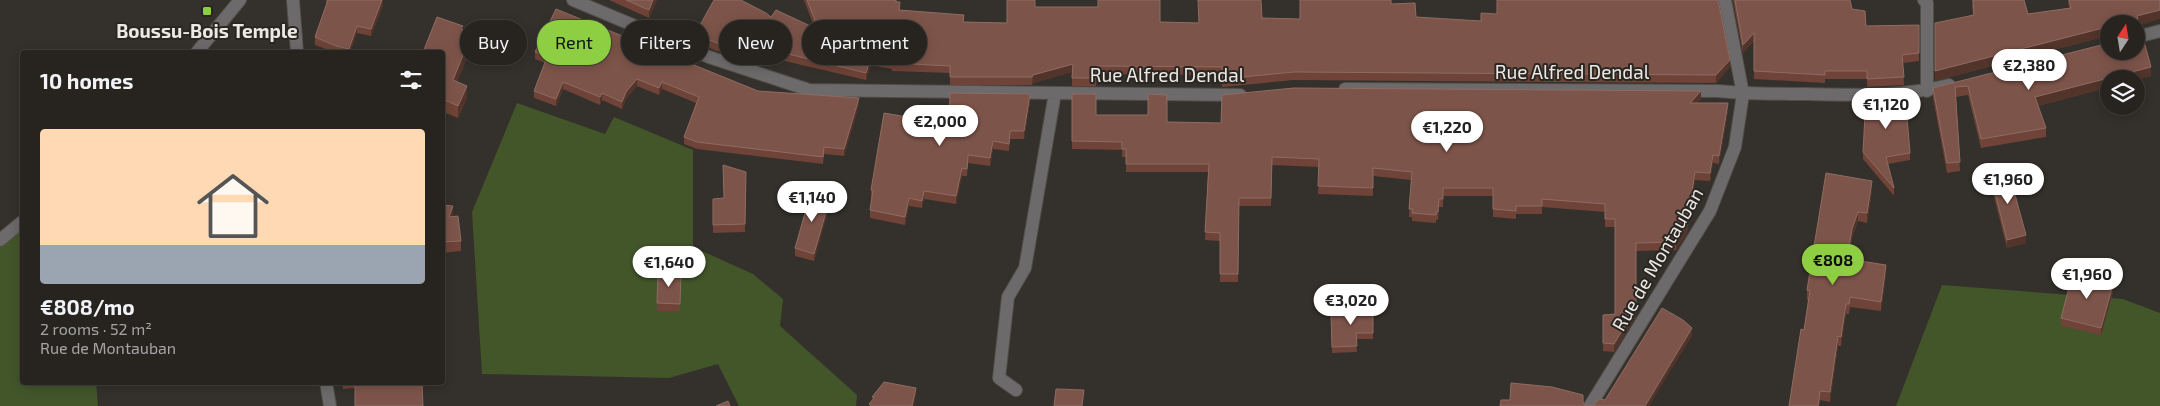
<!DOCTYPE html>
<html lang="en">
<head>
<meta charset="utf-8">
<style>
  body { margin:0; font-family:"Exo 2",sans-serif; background:#33302d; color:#f1f3f6; height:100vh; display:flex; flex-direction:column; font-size:19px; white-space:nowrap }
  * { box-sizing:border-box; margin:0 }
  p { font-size:16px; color:#a4a4a5 }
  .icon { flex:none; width:28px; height:28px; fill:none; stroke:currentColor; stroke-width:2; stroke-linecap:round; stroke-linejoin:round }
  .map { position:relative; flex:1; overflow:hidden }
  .details { position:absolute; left:20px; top:50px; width:425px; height:335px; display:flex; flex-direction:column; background:#272420; border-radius:5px; box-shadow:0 2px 12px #0003,0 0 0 1px #43413e }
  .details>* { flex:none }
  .banner { position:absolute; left:460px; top:20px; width:475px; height:45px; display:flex; gap:10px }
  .needle { width:32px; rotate:12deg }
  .controls { position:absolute; left:2100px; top:15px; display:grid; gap:10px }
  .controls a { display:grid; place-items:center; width:45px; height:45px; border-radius:50%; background:#272420; box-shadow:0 2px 12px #0003,0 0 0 1px #43413e; font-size:25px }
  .price { position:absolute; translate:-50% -42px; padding:0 11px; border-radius:18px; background:#fff; color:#222; font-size:16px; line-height:32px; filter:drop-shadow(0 1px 2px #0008) }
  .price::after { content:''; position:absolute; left:50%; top:30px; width:15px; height:11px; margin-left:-8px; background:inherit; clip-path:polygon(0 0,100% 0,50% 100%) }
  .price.current { background:#8ece43; color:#111 }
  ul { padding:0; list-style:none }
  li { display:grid; align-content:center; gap:10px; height:265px; padding:0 20px }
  li span { display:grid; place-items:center; height:155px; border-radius:5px; color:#555 }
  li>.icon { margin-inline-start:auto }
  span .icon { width:90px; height:90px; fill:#fffc; stroke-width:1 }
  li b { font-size:21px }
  h2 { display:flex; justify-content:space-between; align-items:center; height:60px; padding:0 20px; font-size:21px }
  .chip { padding:0 18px; border-radius:22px; background:#272420; box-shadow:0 2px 12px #0003,0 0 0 1px #43413e; font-size:18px; line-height:45px }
  .chip.current { background:#8ece43; color:#111 }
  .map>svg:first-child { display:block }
  .green { fill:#42562a }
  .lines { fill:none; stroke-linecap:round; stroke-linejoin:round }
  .minor-casing { stroke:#514e49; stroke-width:14 }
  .minor { stroke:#6d6a6b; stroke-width:12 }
  .wall { fill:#6f4337 }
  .shaded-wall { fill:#52342a }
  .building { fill:#7d544a; stroke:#8e6c62 }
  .poi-dot { fill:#8ece43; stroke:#2a2621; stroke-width:2 }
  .labels { text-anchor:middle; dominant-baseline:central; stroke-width:4; stroke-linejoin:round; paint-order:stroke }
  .poi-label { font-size:19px; font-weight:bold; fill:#ece9e5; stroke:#2a2621 }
  .street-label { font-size:19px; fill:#ece9e5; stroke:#2a2621 }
</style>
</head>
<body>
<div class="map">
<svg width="2160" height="406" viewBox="0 0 2160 406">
  <rect width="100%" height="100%" fill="#34302b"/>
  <path class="green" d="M517 103 605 134 614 117 693 150V247L753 274 783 299 780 326 857 395 856 406H739L718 364 669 378 482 374 472 212Z
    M22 221V382L96 383 98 406H0V239Z
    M1942 285 2123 299 2160 313V406H1896Z"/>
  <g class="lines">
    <g class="minor-casing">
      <path id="minor" d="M293 0 297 52
        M573 0 709 57 809 90 1240 95
        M1924 0 1927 3V91
        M2136 37 2160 31
        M197 52 240 0
        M1345 89 1718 91C1747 94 1777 94 1807 94 1854 95 1902 97 1949 85
        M0 240 22 222
        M326 382 330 406
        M1016 390 999 378 1008 297 1025 268 1055 93
        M1590 406 1710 211 1735 147 1743 94 1725 0"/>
    </g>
    <use href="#minor" class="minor"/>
  </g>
  <path class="wall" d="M326 0H383V5L371 36 357 33 350 52H334L315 45V37L326 5Z
    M609 0H657L649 18Z
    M804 0H896L900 10 964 22 1007 23 1035 7 1160 22 1199 23 1262 18 1300 19 1391 4 1416 17 1730 67 1716 83 1294 80 1222 87V75L1097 74 1096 86H1072V72L1033 83 1032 85H950V73L892 71V69L871 65 866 80 776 59 717 51 695 42V34L771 17 815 29Z
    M1733 0H1850L1852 9 1866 26 1919 25V61L1903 63 1904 85 1867 87V79H1825V83L1754 79V41L1743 53Z
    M1972 0H2024L2028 14 2069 8 2068 0H2160L2138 26V28L2136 29V24H2109V37L2107 36 1935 81 1973 16Z
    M463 29 472 45 457 82 467 98 458 118 443 112 442 52Z
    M2109 43 2151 76 2038 106 2046 128V137L1981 148 1968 95 1956 97 1960 171 1947 173 1933 98V88Z
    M535 52 758 91 859 105 844 156 824 154 823 164 697 149 684 144V137L696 103 662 89 659 95 637 86 626 99 622 109 602 100 600 105 563 89 556 106 534 98V91L545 63 535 59Z
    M1072 94 1096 115 1167 122 1221 123 1701 99 1697 103 1728 111 1719 164 1713 163 1710 181 1695 180 1687 233 1676 250 1636 251V316L1614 352 1603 351V315L1615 314V227H1605V212L1542 207V214H1516V219L1493 217V196H1443V207H1439L1438 220H1436V223L1412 221V217H1409L1411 180 1373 176V196L1318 194 1319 167 1272 165 1271 206H1239L1238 282H1220V241L1205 240 1208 172H1126V157H1122V150L1072 149Z
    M1030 102 1024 139H1010L1009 151 993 149 990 166 968 163 967 176H962L956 204 924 199 922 208 909 206 905 225 870 218V210L872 198H871V190L949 124Z
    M1863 152 1910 153V160L1888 164 1894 188V196L1863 159Z
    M746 172 745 232 713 233V199L723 198Z
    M1990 173 2026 243 2007 248 1990 181Z
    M1872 191 1867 223 1858 221 1852 238 1849 259 1886 274 1881 311 1850 307 1849 314H1846L1841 346H1838L1830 402 1820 400 1819 406H1789L1804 330 1808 300H1807V290Z
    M442 205 453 216 461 241V251L442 253Z
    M830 205 814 261 795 256V248Z
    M681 273 680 311H657V303Z
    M2114 288 2101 335 2061 326V318Z
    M1373 310V339H1356L1357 352 1332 353 1331 314H1347Z
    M342 382H422L355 388 343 389Z"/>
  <path class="shaded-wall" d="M382 0H383V5L371 36V29Z
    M653 0H657L649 18V10Z
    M2160 10V19L2138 26V28L2136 29V24H2130V22L2137 16Z
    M357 26V33L350 52H349V49Z
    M2107 27V36L1935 81V71Z
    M472 33V45L453 92V80Z
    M1754 33V41L1743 53V45Z
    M871 57V65L866 80V73Z
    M1730 60V67L1716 83V75Z
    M1073 64V72L1033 83 1032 85 1033 75Z
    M2151 67V76L2136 80V79H2109V87L2035 107V97Z
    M637 79V86L626 99 622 109V102L626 92Z
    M563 82V89L556 106V99Z
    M662 82V89L659 95V88Z
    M467 86V98L458 118V106Z
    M1701 91V99L1690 111V103Z
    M602 93V100L600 105V97Z
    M1030 94V102L1024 139V131Z
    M859 98V105L844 156V149Z
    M1728 103V111L1719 164V156Z
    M993 141V149L990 166V158Z
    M1713 155V163L1710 181V173Z
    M962 168V176L956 204V196Z
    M1695 172V180L1687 233 1676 250V242Z
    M1872 181V191L1867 223V213Z
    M924 191V199L922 208V201Z
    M830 198V205L814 261V254Z
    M909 198V206L905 225V217Z
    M453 206V216L449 217Z
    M1858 212V221L1852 238 1847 268V259L1852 229Z
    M2026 235V243L2007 248V240Z
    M1636 243V316L1614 352V344Z
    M1886 265V274L1881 311V302Z
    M2114 281V288L2101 335V328Z
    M1846 304V314L1841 346V337Z
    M1692 328V336L1649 406H1645Z
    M1838 336V346L1830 402V392Z
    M916 388V395L914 406H912Z"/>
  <path class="building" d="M328 0H382L371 29 357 26 349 49 336 46 315 37Z
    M626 0H653L649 10Z
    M714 0H741L766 13 771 17 776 10 819 30 807 0H896V2H900L899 10 964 15 963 22 1007 23V0H1035V7H1098V0H1160V22L1199 23 1198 0H1261L1262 18 1300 19V0H1391V4L1415 3 1416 17 1481 21V13L1497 14V0H1718L1730 60 1716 75 1294 72 1222 79V67L1097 66 1096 78H1072L1073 64 1033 75 1032 77H950V66L892 63V62L871 57 866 73 776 51 717 43 695 34Z
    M1735 0H1850L1852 9 1865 11 1866 26 1919 25V53L1902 55 1904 77 1867 79V71H1825V75L1754 71V33L1743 45Z
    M1973 0H2024L2028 14 2071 8 2069 0H2160V10L2137 16 2138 19 2130 22V24H2109V27H2107L1935 71V23L1974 15Z
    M556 9 758 91 859 98 844 149 824 147 823 157 697 142 684 137 699 97 662 82 659 88 637 79 626 92 622 102 602 93 600 97 563 82 556 99 534 91 547 57 535 52Z
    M437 17 463 26 461 29 472 33 453 80 467 86 458 106 443 99 442 101V52H423Z
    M2142 34 2151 67 2035 97 2046 128 1981 139 1968 86 1955 87 1960 162 1947 163 1933 88 2109 43V51H2136V35Z
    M1294 88 1701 91 1690 103H1728L1719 156 1713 155 1710 173 1695 172 1687 225 1676 242 1636 243V308L1614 344 1603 343V315L1615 314V219H1605V204L1542 199V206H1516V211L1493 209V188H1443V199H1439L1438 212H1436V215L1412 213 1413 209H1409L1412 172 1373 168V188L1318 186 1319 159 1272 157 1271 198H1239L1238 274H1220V233L1205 232 1209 164H1126V149H1122V142L1072 141V94H1096V115H1148V94L1167 95V122L1221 123 1222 95Z
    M950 93 1030 94 1024 131H1010L1009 144 993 141 990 158 968 155 967 169 962 168 956 196 924 191 922 201 909 198 905 217 870 210 873 190H871L884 113 949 124Z
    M1905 93 1910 153 1886 157 1894 188 1863 152 1866 96Z
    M723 165 746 172 745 224 713 225V199L724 198Z
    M2008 169 2026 235 2007 240 1990 173Z
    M1826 173 1872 181 1867 213 1858 212 1852 229 1847 259 1886 265 1881 302 1850 297 1849 304H1846L1841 337 1838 336 1830 392 1820 391 1818 406H1789L1801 329 1804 330 1810 291 1807 290Z
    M811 192 830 198 814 254 795 248Z
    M442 205 453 206 449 217 458 216 461 241 442 242Z
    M2073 272 2114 281 2101 328 2061 318Z
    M658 273H681L680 304 657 303Z
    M1347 307 1373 310V333H1356L1357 346 1332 347 1331 314H1347Z
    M1662 308 1683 320 1692 328 1645 406H1500L1501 400H1510L1511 383 1552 387 1583 395V402L1585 405 1593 406 1599 399 1605 400Z
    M355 382H422L423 406H355Z
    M884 382 916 388 912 406H871L869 404 874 398 872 397Z
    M1056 389 1084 390 1082 406H1054Z
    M728 401 730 406H716Z"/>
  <rect class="poi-dot" x="202" y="6" width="10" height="10" rx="2.5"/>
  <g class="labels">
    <g class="poi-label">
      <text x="207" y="30">Boussu-Bois Temple</text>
    </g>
    <g class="street-label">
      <text x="1572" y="71">Rue Alfred Dendal</text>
      <text x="1167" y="74">Rue Alfred Dendal</text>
      <text transform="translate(1657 259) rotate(-60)">Rue de Montauban</text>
    </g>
  </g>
</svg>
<div class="controls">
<a><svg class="needle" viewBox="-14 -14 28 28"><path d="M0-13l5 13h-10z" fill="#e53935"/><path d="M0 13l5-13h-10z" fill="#a4a4a5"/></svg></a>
<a><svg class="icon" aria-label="layers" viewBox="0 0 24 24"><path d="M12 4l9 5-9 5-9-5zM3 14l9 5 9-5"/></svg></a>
</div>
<b class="price" style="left:2029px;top:91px">€2,380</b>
<b class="price" style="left:1886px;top:130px">€1,120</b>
<b class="price" style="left:940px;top:147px">€2,000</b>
<b class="price" style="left:1447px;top:153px">€1,220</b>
<b class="price" style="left:2008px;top:205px">€1,960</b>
<b class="price" style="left:812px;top:223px">€1,140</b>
<b class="price current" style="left:1833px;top:286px">€808</b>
<b class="price" style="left:669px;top:288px">€1,640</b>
<b class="price" style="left:2087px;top:300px">€1,960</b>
<b class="price" style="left:1351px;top:326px">€3,020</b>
<div class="banner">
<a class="chip">Buy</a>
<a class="chip current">Rent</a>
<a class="chip">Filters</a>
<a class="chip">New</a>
<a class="chip">Apartment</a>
</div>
<section class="details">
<h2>10 homes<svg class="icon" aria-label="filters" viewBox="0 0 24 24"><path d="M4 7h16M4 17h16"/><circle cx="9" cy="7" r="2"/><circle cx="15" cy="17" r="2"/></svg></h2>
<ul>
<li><span style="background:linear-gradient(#ffd9b3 75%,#9aa5b1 0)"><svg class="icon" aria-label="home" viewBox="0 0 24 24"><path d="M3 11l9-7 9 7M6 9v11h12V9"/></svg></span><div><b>€808/mo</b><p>2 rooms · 52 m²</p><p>Rue de Montauban</p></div></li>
</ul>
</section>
</div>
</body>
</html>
